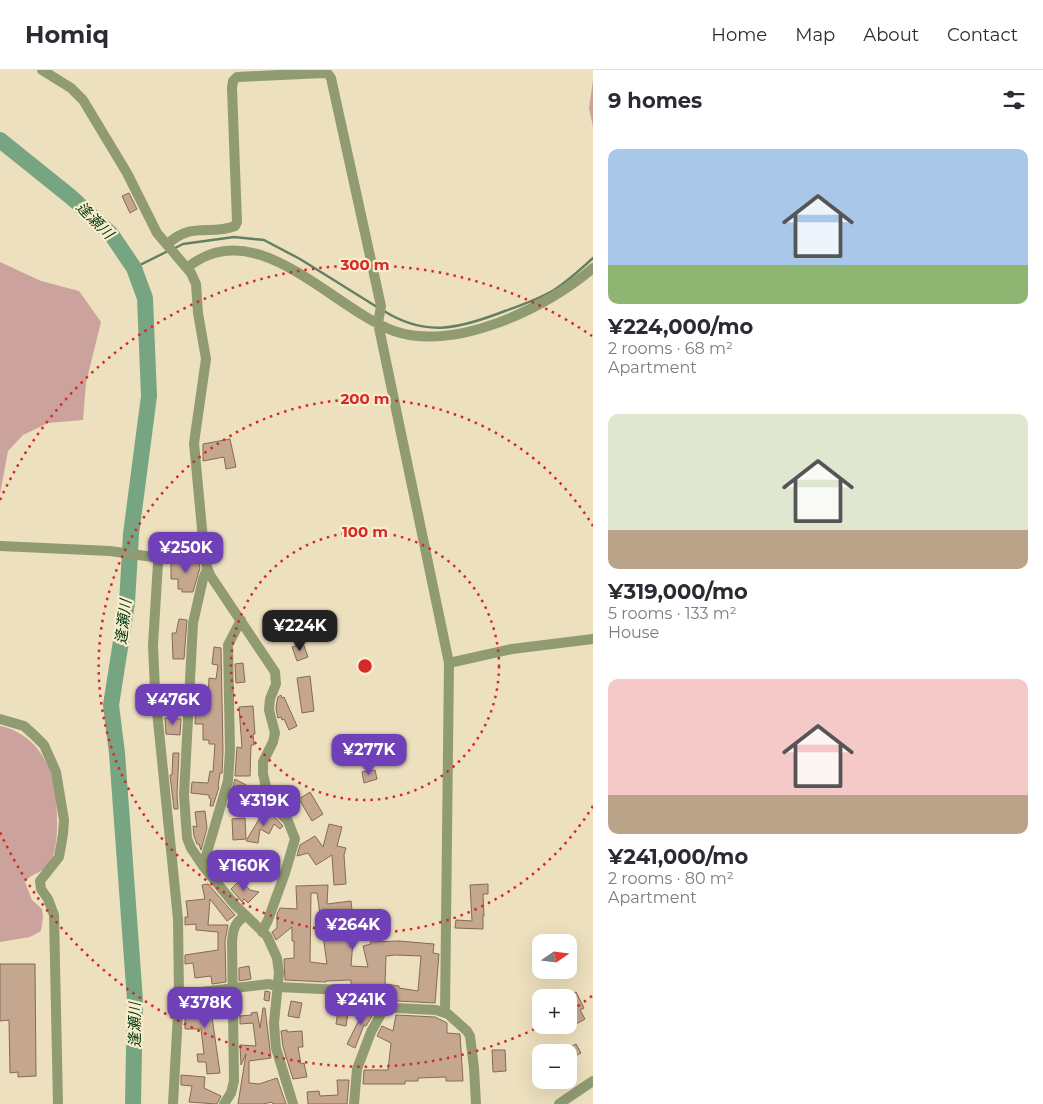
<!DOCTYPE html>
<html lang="en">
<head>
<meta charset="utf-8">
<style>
  body { margin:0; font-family:Montserrat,"Noto Sans JP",sans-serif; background:#f7f7f7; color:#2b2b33; height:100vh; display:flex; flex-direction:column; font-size:19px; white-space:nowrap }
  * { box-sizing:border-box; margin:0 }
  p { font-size:16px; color:#7c7c81 }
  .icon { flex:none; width:28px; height:28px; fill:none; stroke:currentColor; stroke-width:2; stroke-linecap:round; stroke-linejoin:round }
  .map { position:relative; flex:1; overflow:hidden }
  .sheet { display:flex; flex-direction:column; background:#fff; width:450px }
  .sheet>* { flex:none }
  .needle { width:32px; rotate:76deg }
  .tools { position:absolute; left:532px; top:864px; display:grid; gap:10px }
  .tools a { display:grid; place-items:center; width:45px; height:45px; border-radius:10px; background:#fff; box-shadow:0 5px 20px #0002; font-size:25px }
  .price { position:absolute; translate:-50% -42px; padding:0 11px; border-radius:10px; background:#6f40b8; color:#fff; font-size:16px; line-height:32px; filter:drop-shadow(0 1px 2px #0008) }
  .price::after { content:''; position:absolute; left:50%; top:30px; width:15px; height:11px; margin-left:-8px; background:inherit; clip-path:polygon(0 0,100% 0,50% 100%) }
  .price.current { background:#222; color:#fff }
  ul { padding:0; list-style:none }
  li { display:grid; align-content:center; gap:10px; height:265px; padding:0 15px }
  li span { display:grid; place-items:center; height:155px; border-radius:10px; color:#555 }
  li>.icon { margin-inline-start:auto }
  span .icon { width:90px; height:90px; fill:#fffc; stroke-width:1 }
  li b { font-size:21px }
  h2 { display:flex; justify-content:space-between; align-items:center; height:60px; padding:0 15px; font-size:21px }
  header { display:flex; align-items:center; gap:30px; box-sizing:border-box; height:70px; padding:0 25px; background:#fff; border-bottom:1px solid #e1e1e2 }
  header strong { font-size:24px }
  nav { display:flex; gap:28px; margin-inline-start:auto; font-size:18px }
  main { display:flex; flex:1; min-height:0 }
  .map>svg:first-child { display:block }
  .green { fill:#cca29c }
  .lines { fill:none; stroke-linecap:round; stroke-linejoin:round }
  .stream { stroke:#628063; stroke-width:2.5 }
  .river { stroke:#78a581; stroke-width:16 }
  .building { fill:#c5a790; stroke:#856a55; fill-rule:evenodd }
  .minor { stroke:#909b72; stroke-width:10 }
  .ring { fill:none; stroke:#d62828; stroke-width:2.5; stroke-dasharray:2.5 5 }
  .labels { text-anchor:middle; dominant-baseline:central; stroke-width:4.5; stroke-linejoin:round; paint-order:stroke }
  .water-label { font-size:15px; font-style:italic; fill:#013816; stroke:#faedcb }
  .centre { fill:#d62828; stroke:#faedcb; stroke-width:2.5 }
  .ring-label { font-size:15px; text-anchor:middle; font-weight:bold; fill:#d62828; stroke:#faedcb; stroke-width:4.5; stroke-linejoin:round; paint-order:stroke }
</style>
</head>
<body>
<header>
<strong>Homiq</strong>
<nav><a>Home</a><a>Map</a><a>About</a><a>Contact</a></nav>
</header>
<main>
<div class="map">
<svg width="593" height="1034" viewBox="0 0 593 1034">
  <rect width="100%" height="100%" fill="#ede0be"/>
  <path class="green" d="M593 10V57L589 38Z
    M0 192 41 211 79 221 101 252 86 313 83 350 48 353 23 365 8 381 0 424Z
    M0 656C22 660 39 676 48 696 58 716 61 772 51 791 45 803 31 803 25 812L32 830 42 839 43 847 41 861 30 867 0 872Z"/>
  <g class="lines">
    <path class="stream" d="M173 179 183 174 234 167 264 170 300 189 377 237
      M134 198 168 181
      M384 241C427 268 461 258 505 241 522 235 539 229 554 220 568 211 581 199 593 188"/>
    <path class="river" d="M0 70 71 127 111 164 134 198 145 228 149 326 131 464 127 533 111 635 117 683 135 930 133 1034"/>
  </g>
  <path class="building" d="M129 123 137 139 130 143 122 126Z
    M230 369 236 397 226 399 224 387 203 391V374Z
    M198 489 200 498 193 522H182V519H178V509H171V491Z
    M179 549 187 550 184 589H173L172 563H176Z
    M303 573 308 587 297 591 292 577Z
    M214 577 221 578 223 681 222 703H220L218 717H219L213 736H210L211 729 209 728V725L191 723 192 712 208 713 210 701 213 702 215 674H209V670H203V654H195L196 632H208L209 608 216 609 218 595 212 594Z
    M243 593 245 612 236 613 235 594Z
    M310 606 314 641 302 643 297 608Z
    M281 625 282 628 284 627 297 656 289 660 284 649 282 650 281 647 278 648 276 639 277 631 278 627Z
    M253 636 255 664H253L254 675H251L250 706H235L237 677 242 678 239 637Z
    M165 648 181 649 180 665 166 664Z
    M173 683H179L177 725 178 739H174L170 705H172Z
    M371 700V701L375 700 377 709 364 713 362 702Z
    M235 709 259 722 256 728 242 721 238 740 227 737Z
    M310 722 323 744 312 751 299 729Z
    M205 741 207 758 201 780 199 774H197L194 766 193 756 197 757 195 742Z
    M269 741 283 756 280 759 274 754 269 764 260 759 258 773 246 771 261 746V750Z
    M245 748 246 769 233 770 232 749Z
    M329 754 342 757 337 776 346 778 344 785 346 814 334 815 332 785 316 795 308 783 297 786 300 775 315 766 323 777Z
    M267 788 278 790 274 805 264 803Z
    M240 810 250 820 259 822 248 833 244 829 242 832 231 819Z
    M208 814 235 845 227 851 210 829 208 855H228L225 871 226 912 212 914 211 906 195 908 193 893 185 894V885L218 880V862L196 860V854L185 855V847H188L186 831 205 829 202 815Z
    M488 814V824H483L484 846H483V859L455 858 456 850 472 851 470 815Z
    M328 815 327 834 351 831 354 859 351 896 368 897 363 876 371 874 370 872 399 871 434 874 433 883 439 884 435 933 397 931 388 928 389 923 370 922 371 920 351 915V910L326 911V912L285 910 284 889 294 888V871H292V857L276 870 272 862 277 858V844L280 838 297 839 296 816ZM311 823H317L327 894 310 892ZM395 885 421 886 418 921 399 918V916L385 914 386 886Z
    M0 894H35L36 1006 18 1007V1002L10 1003 9 950 0 951Z
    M249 896 251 909 239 911V898Z
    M265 921 270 922 269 931 264 930Z
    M576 922 584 938 580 940 585 949 569 958V926Z
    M210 928V930L226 928V940H211L220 1003 207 1004 206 992H198L197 984H204L201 959H185V950L186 932Z
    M291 931 302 933 299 948 288 946Z
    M369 936 376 939 366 956 364 955 355 978 347 974 365 938 367 939Z
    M263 938H265L271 988 249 991V1013L259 1014 277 1008 286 1034H273L272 1032 263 1034H238L246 984 241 995 240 975 256 976 253 953 240 954V946L252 945 251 943 257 942 260 958Z
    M338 941 348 943 346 956 336 954Z
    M396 945 435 947 447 953V963L460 964 463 1011H446V1007L418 1008V1011H405V1014H363L364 1000H388L391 973 377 966 382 956 393 961Z
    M287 960V962L302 961 303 977H298L301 994 304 993 307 1007 293 1009 283 977 281 961Z
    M576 974 581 983 569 989V978Z
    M492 980H505L506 1001 493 1002Z
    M181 1005 205 1007 204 1018 221 1026 217 1034 189 1032 192 1016 181 1015Z
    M337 1010H349L347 1034H308L307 1022 319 1021 320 1026 338 1025Z"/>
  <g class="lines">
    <path class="minor" d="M42 0 71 18 83 30 127 103 157 163 191 203 196 214 198 243 206 289 194 373 205 491 210 505 275 602 276 614 270 629 269 640 275 663 273 672 263 692V704L269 729 275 738 288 751 295 769 285 803 268 850 262 862
      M167 175C190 151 210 166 235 156L237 152 232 18 233 11 237 7 324 3 328 4 331 8 381 236 378 253 449 593 445 942
      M187 198C255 141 333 239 394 261 455 282 547 238 593 198
      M0 476 110 481 160 488
      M207 499 203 509 193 553 184 725 187 768 191 778 203 796 235 835 267 866 277 888 279 903 274 953 275 967 276 978 293 1034
      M449 593 512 579 593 569
      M0 649 24 656 34 665 44 675 56 702 64 750 63 764 59 787 40 811 41 819 48 829 54 845 58 1034
      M203 796 228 711 230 681 228 575 241 550
      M179 926 193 923 269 914 278 917 343 920 396 938 436 940 448 944 467 961 470 966 474 998 476 1034
      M173 1034 179 926 178 849 155 621 153 575 158 493 162 486 169 484 203 482
      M224 1034 231 1023 234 1011 232 872C233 860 234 853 245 846
      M354 1034 357 999 371 962 386 935
      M559 1034 593 1011"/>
  </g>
  <g class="ring">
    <circle cx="365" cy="596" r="134"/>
    <path d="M593 736A267 267 0 1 1 593 456"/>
    <path d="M592 926A401 401 0 0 1 572 940M541 956A401 401 0 0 1 0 762M0 430A401 401 0 0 1 592 266"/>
  </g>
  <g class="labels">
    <g class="water-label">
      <text transform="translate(95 150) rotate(45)">逢瀬川</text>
      <text transform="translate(123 552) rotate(-83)">逢瀬川</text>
      <text transform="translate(134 955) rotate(-90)">逢瀬川</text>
    </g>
  </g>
  <circle cx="365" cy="596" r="8" class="centre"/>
  <g class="ring-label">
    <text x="365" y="200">300 m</text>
    <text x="365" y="334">200 m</text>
    <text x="365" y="467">100 m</text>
  </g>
</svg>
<div class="tools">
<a><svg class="needle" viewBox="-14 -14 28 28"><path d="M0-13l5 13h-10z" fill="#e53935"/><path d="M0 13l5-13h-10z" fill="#7c7c81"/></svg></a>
<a>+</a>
<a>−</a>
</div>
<b class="price" style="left:186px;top:504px">¥250K</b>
<b class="price current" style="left:300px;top:582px">¥224K</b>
<b class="price" style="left:173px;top:656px">¥476K</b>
<b class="price" style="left:369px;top:706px">¥277K</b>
<b class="price" style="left:264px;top:757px">¥319K</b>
<b class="price" style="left:244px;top:822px">¥160K</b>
<b class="price" style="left:353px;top:881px">¥264K</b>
<b class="price" style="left:361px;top:956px">¥241K</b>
<b class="price" style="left:205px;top:959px">¥378K</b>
</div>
<section class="sheet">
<h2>9 homes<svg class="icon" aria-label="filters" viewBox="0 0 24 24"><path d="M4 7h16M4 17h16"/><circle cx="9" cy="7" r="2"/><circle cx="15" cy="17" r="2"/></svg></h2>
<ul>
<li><span style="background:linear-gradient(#a9c7e8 75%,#8fb573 0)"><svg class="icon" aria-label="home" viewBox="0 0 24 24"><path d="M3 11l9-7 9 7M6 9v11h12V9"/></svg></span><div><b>¥224,000/mo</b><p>2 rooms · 68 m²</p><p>Apartment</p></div></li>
<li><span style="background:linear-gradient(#dfe7d0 75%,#b9a48a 0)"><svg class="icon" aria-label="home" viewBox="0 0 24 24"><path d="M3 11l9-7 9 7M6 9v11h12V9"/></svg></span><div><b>¥319,000/mo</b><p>5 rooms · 133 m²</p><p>House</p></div></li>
<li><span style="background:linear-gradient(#f6c9c9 75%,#b9a48a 0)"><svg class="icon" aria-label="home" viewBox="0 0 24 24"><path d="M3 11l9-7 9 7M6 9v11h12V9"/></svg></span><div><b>¥241,000/mo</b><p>2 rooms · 80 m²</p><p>Apartment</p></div></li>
</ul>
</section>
</main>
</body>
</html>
